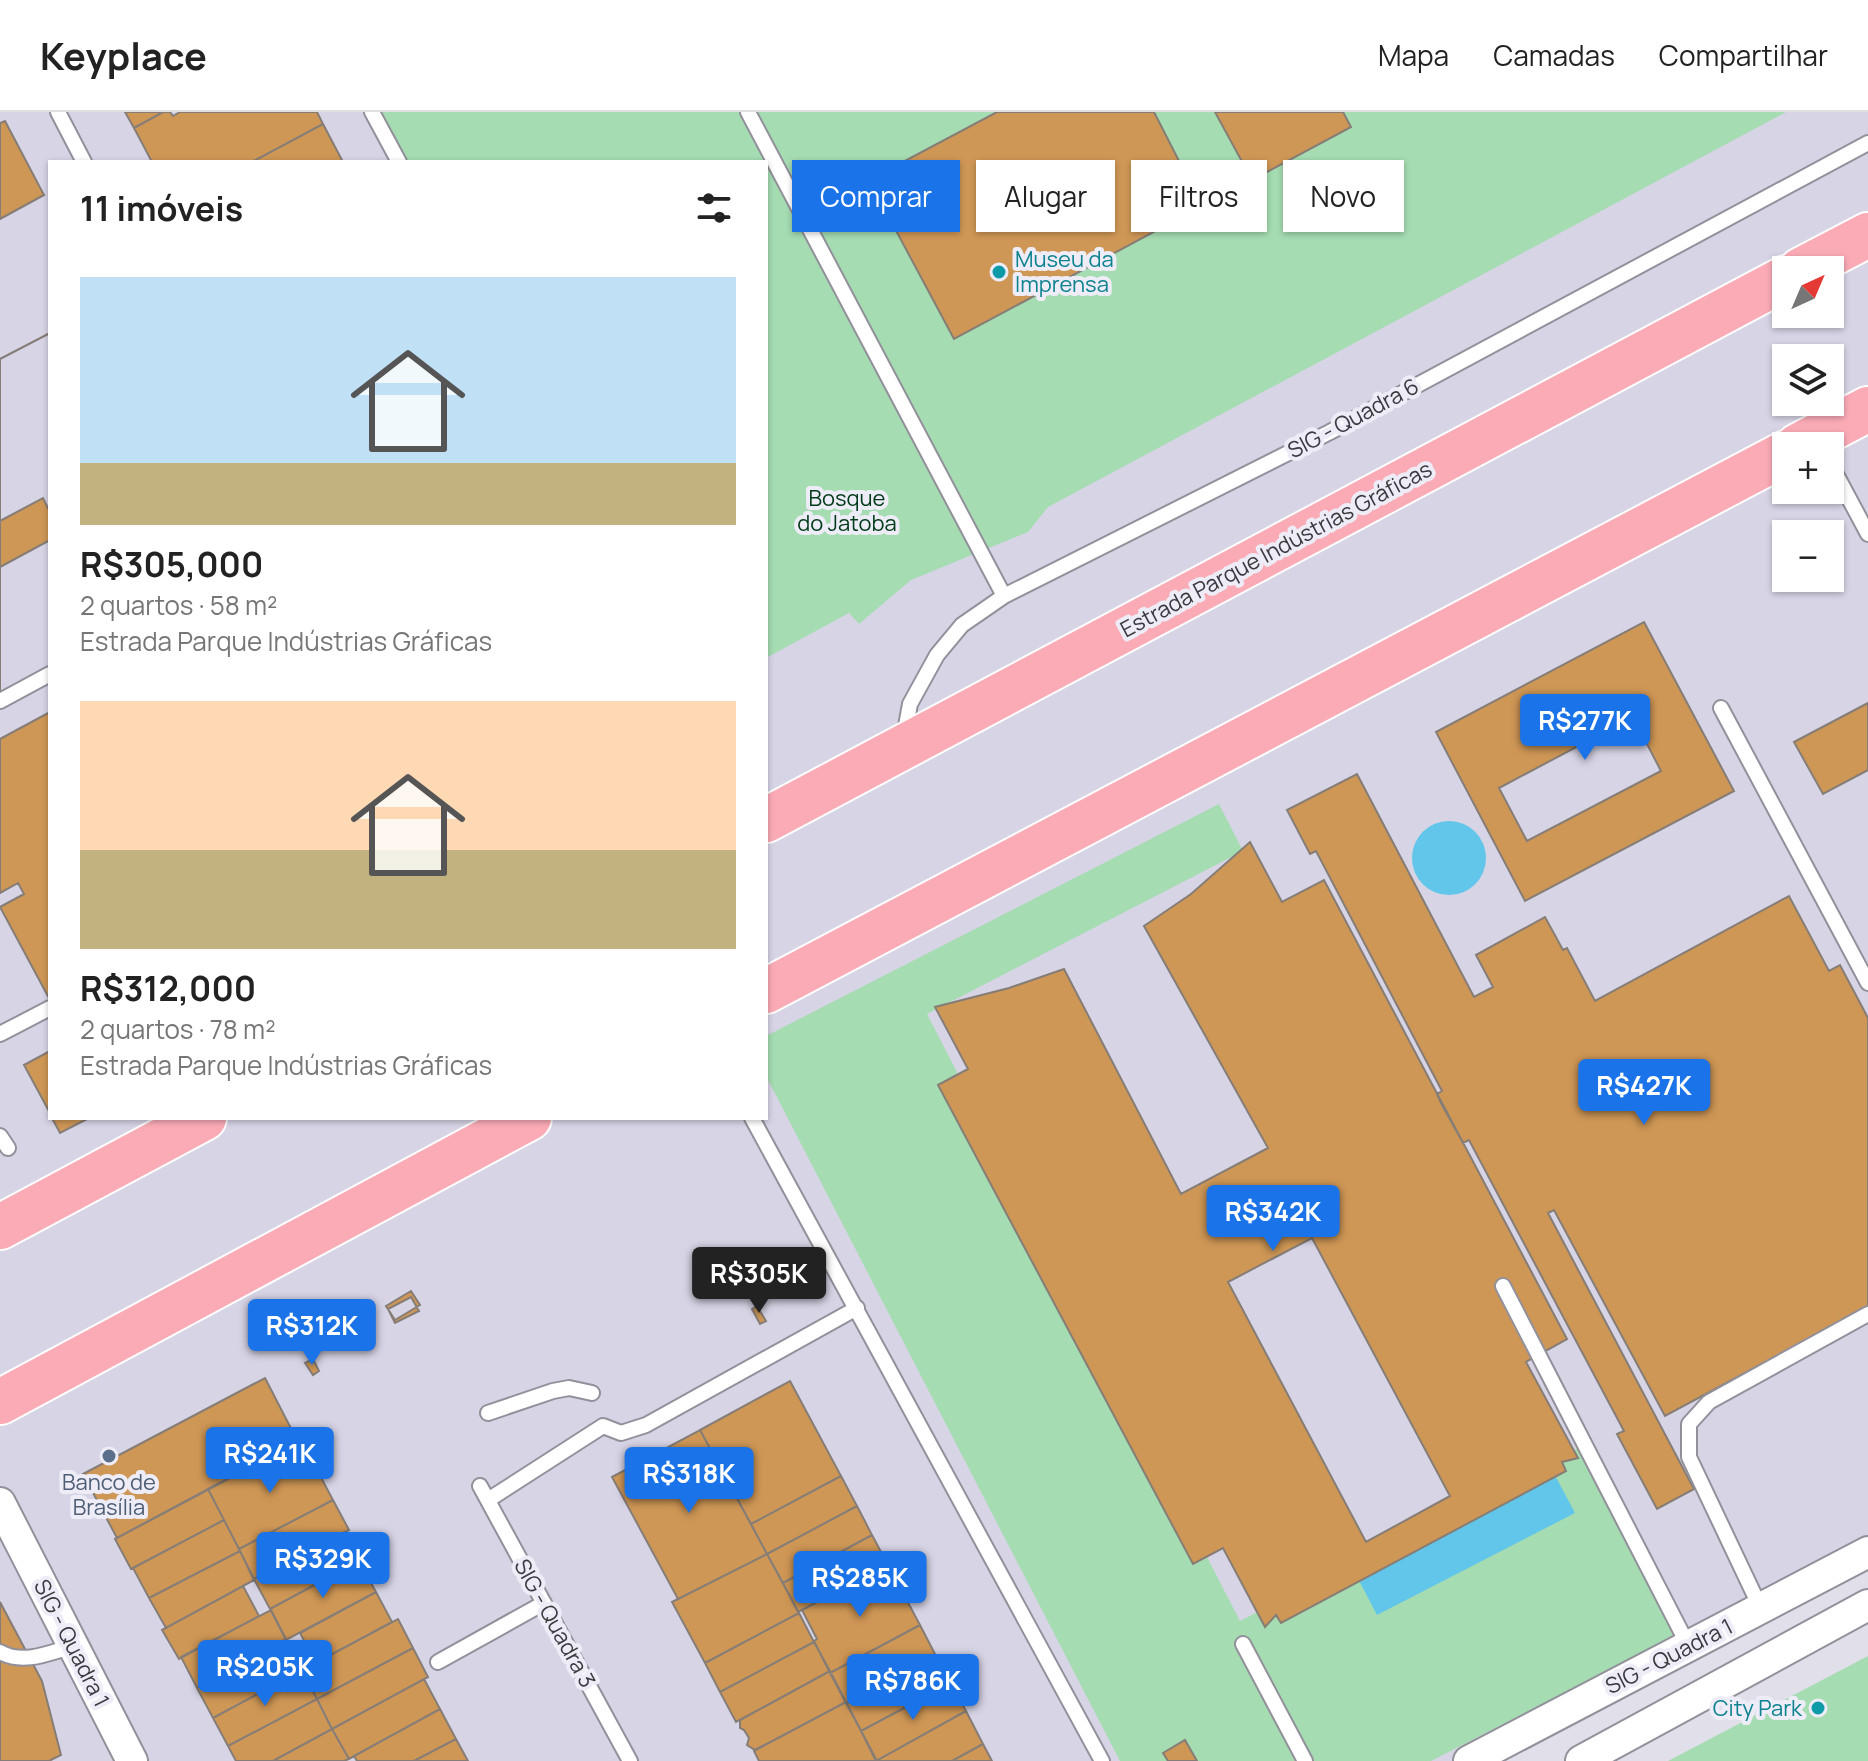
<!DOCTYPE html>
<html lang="pt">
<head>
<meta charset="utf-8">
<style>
  body { margin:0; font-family:Manrope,sans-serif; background:#f6f6f6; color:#222; height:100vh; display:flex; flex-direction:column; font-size:30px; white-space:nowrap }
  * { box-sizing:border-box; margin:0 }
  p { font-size:26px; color:#767676 }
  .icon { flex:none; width:44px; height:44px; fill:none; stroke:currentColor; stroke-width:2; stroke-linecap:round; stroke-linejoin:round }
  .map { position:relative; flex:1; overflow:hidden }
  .details { position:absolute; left:48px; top:48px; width:720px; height:960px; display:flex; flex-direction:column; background:#fff; border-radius:0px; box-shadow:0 2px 6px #0004 }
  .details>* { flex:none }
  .top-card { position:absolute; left:792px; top:48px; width:760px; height:72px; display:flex; gap:16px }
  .needle { width:52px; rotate:44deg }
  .tools { position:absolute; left:1772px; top:144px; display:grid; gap:16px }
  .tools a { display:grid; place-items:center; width:72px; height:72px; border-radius:0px; background:#fff; box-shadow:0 2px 6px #0004; font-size:40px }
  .price { position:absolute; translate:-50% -68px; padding:0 18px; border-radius:8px; background:#1a73e8; color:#fff; font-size:26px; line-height:52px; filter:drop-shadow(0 2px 4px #0008) }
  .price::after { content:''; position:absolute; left:50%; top:48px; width:24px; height:18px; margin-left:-12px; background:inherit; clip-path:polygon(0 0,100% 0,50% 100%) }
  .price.on { background:#222; color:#fff }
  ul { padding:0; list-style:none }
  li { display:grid; align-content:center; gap:16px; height:424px; padding:0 32px }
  li span { display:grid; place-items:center; height:248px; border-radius:0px; color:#555 }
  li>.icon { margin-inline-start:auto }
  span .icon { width:144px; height:144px; fill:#fffc; stroke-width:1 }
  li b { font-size:34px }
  h2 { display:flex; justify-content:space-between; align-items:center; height:96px; padding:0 32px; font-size:34px }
  .pill { padding:0 28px; border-radius:0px; background:#fff; box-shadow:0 2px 6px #0004; font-size:28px; line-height:72px }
  .pill.on { background:#1a73e8; color:#fff }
  header { display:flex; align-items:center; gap:48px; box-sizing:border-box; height:112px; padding:0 40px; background:#fff; border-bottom:2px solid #e0e0e0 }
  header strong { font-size:38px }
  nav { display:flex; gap:44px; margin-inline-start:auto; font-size:28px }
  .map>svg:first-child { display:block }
  .built { fill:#d7d4e6; fill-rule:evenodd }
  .green { fill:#a5dcb1 }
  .water { fill:#61c6e9 }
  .building { fill:#cf9756; stroke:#857d76; stroke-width:2; fill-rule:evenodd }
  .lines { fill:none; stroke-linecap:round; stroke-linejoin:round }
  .service-casing { stroke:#92919b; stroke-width:18 }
  .minor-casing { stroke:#92919b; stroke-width:34 }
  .primary-casing { stroke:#fff; stroke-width:48 }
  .service { stroke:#fff; stroke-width:14 }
  .minor { stroke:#fff; stroke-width:30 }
  .primary { stroke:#fbabb6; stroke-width:44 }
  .culture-dot { fill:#0f9aa8; stroke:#eeedf7; stroke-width:3 }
  .service-dot { fill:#5c6f8a; stroke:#eeedf7; stroke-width:3 }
  .labels { text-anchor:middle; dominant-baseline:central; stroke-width:8; stroke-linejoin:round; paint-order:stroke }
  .culture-label { font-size:22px; fill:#0d838f; stroke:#eeedf7; text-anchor:start }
  .street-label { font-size:22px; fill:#3b3a3f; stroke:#eeedf7 }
  .park-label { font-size:22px; fill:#013a18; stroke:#eeedf7 }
  .service-label { font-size:22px; fill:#4e5e75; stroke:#eeedf7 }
</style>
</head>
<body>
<header>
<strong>Keyplace</strong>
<nav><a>Mapa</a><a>Camadas</a><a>Compartilhar</a></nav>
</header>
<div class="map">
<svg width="1868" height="1649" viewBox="0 0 1868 1649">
  <rect width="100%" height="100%" fill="#e1dfea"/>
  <path class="built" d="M0 0H1868V1433L1459 1649H0ZM50 50H766V1006H50ZM1786 158H1830V202H1786ZM1786 246H1830V290H1786ZM1786 334H1830V378H1786ZM1786 422H1830V466H1786Z"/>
  <path class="green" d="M365 0H1786L1048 395 1028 420 911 468 859 512 849 501 766 546V50H392Z
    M1219 692 1243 739 927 902 1240 1509 1578 1336 1675 1524 1431 1649H1120L766 964V924Z
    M1868 1544V1649H1668Z"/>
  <path class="water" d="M1412 746a37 37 0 1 1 74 0a37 37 0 1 1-74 0Z
    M1550 1354 1575 1401 1377 1503 1353 1457Z"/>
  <path class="building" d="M125 0H163L134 16Z
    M163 0H170L173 4 180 0H317L323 12 252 50H152L134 16Z
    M997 0H1154L1202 94 954 227 869 68Z
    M1215 0H1343L1351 15 1252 68Z
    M5 9 44 83 0 107V11Z
    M323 12 343 50H252Z
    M50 221V400L43 386 0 409V247Z
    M50 221V567L0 590V247Z
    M1834 367 1843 383 1827 391 1820 378H1830V370Z
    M50 428V567L0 590V455Z
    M1644 510 1734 679 1525 789 1436 620ZM1633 605 1661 659 1527 729 1499 676Z
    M1868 591V658L1823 682 1794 630Z
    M50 600V888L0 795 24 782 18 771 0 781V627Z
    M1357 662 1474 885 1493 875 1476 843 1545 805 1563 838 1567 836 1595 889 1789 784 1829 859 1840 853 1868 906V1195L1665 1304 1554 1098 1548 1101 1694 1377 1657 1397 1617 1322 1624 1319 1469 1028 1463 1031 1441 991 1437 982 1442 979 1316 739 1310 742 1287 698Z
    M1250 730 1282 790 1324 768 1567 1227 1526 1250 1578 1346 1562 1350 1566 1359 1281 1511 1276 1503 1265 1515 1223 1436 1193 1452 938 973 968 957 935 895 1009 876 1064 857 1181 1082 1268 1036 1144 814 1191 782ZM1312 1126 1450 1384 1366 1430 1228 1170Z
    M50 939V1001L24 953Z
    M52 1006H89L60 1021Z
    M411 1179 420 1193 395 1208 386 1194Z
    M411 1185 419 1199 395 1211 388 1197Z
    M757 1194 766 1209 760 1212 752 1197Z
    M313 1247 319 1259 313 1263 305 1251Z
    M265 1266 298 1330 117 1426 83 1362Z
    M790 1269 841 1364 751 1412 700 1318Z
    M700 1318 767 1442 678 1487 612 1365Z
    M301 1328 333 1388 239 1437 208 1377Z
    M841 1364 857 1394 767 1442 751 1412Z
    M208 1377 224 1408 131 1457 115 1427Z
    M333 1388 349 1418 254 1467 239 1437Z
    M857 1394 872 1423 783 1471 767 1442Z
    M224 1408 240 1439 149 1486 133 1456Z
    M344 1420 359 1449 270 1497 254 1467Z
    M872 1423 888 1453 798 1500 783 1471Z
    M240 1439 254 1468 166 1516 149 1486Z
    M767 1442 799 1501 705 1551 672 1490Z
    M359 1449 376 1480 286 1528 270 1497Z
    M888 1453 920 1513 830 1561 814 1529 817 1527 802 1498Z
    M243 1474 259 1504 179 1547 162 1518Z
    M376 1480 392 1510 316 1551 300 1521Z
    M0 1490 42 1569 61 1643 49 1649H0Z
    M271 1498 286 1527 197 1576 181 1545Z
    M799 1501 814 1530 720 1580 705 1551Z
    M398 1507 413 1536 317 1587 302 1558Z
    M920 1513 936 1544 846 1591 830 1561Z
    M286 1527 302 1558 213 1606 197 1576Z
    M814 1530 830 1559 736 1610 720 1580Z
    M413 1536 428 1565 332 1617 317 1587Z
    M936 1544 951 1571 861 1619 846 1591Z
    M302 1558 317 1587 228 1634 213 1606Z
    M830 1559 846 1590 755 1638 747 1633 749 1626 744 1618 740 1616V1608Z
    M424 1567 440 1597 349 1647 332 1617Z
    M951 1571 966 1599 876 1649 861 1619Z
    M317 1587 332 1617 273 1649H236L228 1634Z
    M846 1590 877 1649H759L754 1639Z
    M440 1597 456 1627 414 1649H357L354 1644Z
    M966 1599 983 1632 952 1649H876Z
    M332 1617 349 1647 344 1649H273Z
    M456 1627 468 1649H414Z
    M1185 1628 1197 1649H1168L1163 1641Z
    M983 1632 992 1649H952Z"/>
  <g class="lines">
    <g class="service-casing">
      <path id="service" d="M58 0 84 50
        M372 0 399 50
        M748 0 1004 484
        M1830 351 1868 422
        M0 589 50 562
        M1721 596 1868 871
        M904 625 910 592 937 543 962 513 1004 484 1330 320 1868 31
        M0 922 50 896
        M752 1006 1102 1649
        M0 1024 8 1036
        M1503 1174 1688 1533
        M488 1301 553 1279 569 1276 592 1281
        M480 1374 630 1649
        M488 1388 603 1314 621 1321 646 1313 857 1196
        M1761 1497 1689 1345V1312L1709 1290 1868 1202
        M1243 1532 1305 1649
        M0 1540C23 1553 49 1541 73 1534
        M438 1550 544 1491"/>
    </g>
    <g class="minor-casing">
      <path id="minor" d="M0 1391 132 1649
        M1469 1649 1868 1440
        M1581 1649 1868 1493"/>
    </g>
    <g class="primary-casing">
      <path id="primary" d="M1801 158 1868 123
        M1798 334 1868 297
        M766 708 1786 166
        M766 879 1786 341
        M0 1115 204 1006
        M0 1290 529 1006"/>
    </g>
    <use href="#service" class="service"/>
    <use href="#minor" class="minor"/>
    <use href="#primary" class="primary"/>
  </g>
  <g class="culture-dot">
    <circle cx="999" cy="160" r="8"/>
    <circle cx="1818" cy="1596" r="8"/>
  </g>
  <circle class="service-dot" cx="109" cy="1344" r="8"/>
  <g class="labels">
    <g class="culture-label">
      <text x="1015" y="147">Museu da<tspan x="1015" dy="25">Imprensa</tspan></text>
      <text x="1802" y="1596" text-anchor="end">City Park</text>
    </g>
    <g class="street-label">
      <text transform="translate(1353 306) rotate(-28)">SIG - Quadra 6</text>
      <text transform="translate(1276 437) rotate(-28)">Estrada Parque Indústrias Gráficas</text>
      <text transform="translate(555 1511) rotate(61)">SIG - Quadra 3</text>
      <text transform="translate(72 1531) rotate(63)">SIG - Quadra 1</text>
      <text transform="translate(1669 1544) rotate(-27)">SIG - Quadra 1</text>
    </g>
    <g class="park-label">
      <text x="847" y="386">Bosque<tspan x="847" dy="25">do Jatoba</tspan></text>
    </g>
    <g class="service-label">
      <text x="109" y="1370">Banco de<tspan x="109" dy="25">Brasília</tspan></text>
    </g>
  </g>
</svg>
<div class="tools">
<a><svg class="needle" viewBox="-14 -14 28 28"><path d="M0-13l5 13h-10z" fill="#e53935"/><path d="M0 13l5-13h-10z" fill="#767676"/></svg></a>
<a><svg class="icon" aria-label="layers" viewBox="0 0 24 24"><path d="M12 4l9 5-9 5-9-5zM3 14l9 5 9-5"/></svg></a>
<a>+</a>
<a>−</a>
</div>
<b class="price" style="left:1585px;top:650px">R$277K</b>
<b class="price" style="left:1644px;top:1015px">R$427K</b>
<b class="price" style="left:1273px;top:1141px">R$342K</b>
<b class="price on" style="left:759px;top:1203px">R$305K</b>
<b class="price" style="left:312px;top:1255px">R$312K</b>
<b class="price" style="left:270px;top:1383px">R$241K</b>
<b class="price" style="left:689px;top:1403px">R$318K</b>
<b class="price" style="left:323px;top:1488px">R$329K</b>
<b class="price" style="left:860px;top:1507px">R$285K</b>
<b class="price" style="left:265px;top:1596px">R$205K</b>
<b class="price" style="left:913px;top:1610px">R$786K</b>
<div class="top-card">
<a class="pill on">Comprar</a>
<a class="pill">Alugar</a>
<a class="pill">Filtros</a>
<a class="pill">Novo</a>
</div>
<section class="details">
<h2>11 imóveis<svg class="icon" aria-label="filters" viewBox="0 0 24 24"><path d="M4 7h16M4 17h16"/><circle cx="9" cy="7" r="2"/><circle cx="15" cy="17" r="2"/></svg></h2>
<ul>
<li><span style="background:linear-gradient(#bfe0f5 75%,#c2b280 0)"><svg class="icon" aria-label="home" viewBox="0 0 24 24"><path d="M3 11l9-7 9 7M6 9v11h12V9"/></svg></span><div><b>R$305,000</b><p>2 quartos · 58 m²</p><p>Estrada Parque Indústrias Gráficas</p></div></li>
<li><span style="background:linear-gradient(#ffd9b3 60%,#c2b280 0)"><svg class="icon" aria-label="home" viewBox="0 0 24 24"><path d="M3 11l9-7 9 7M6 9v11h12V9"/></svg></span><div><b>R$312,000</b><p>2 quartos · 78 m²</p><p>Estrada Parque Indústrias Gráficas</p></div></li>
</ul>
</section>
</div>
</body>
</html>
